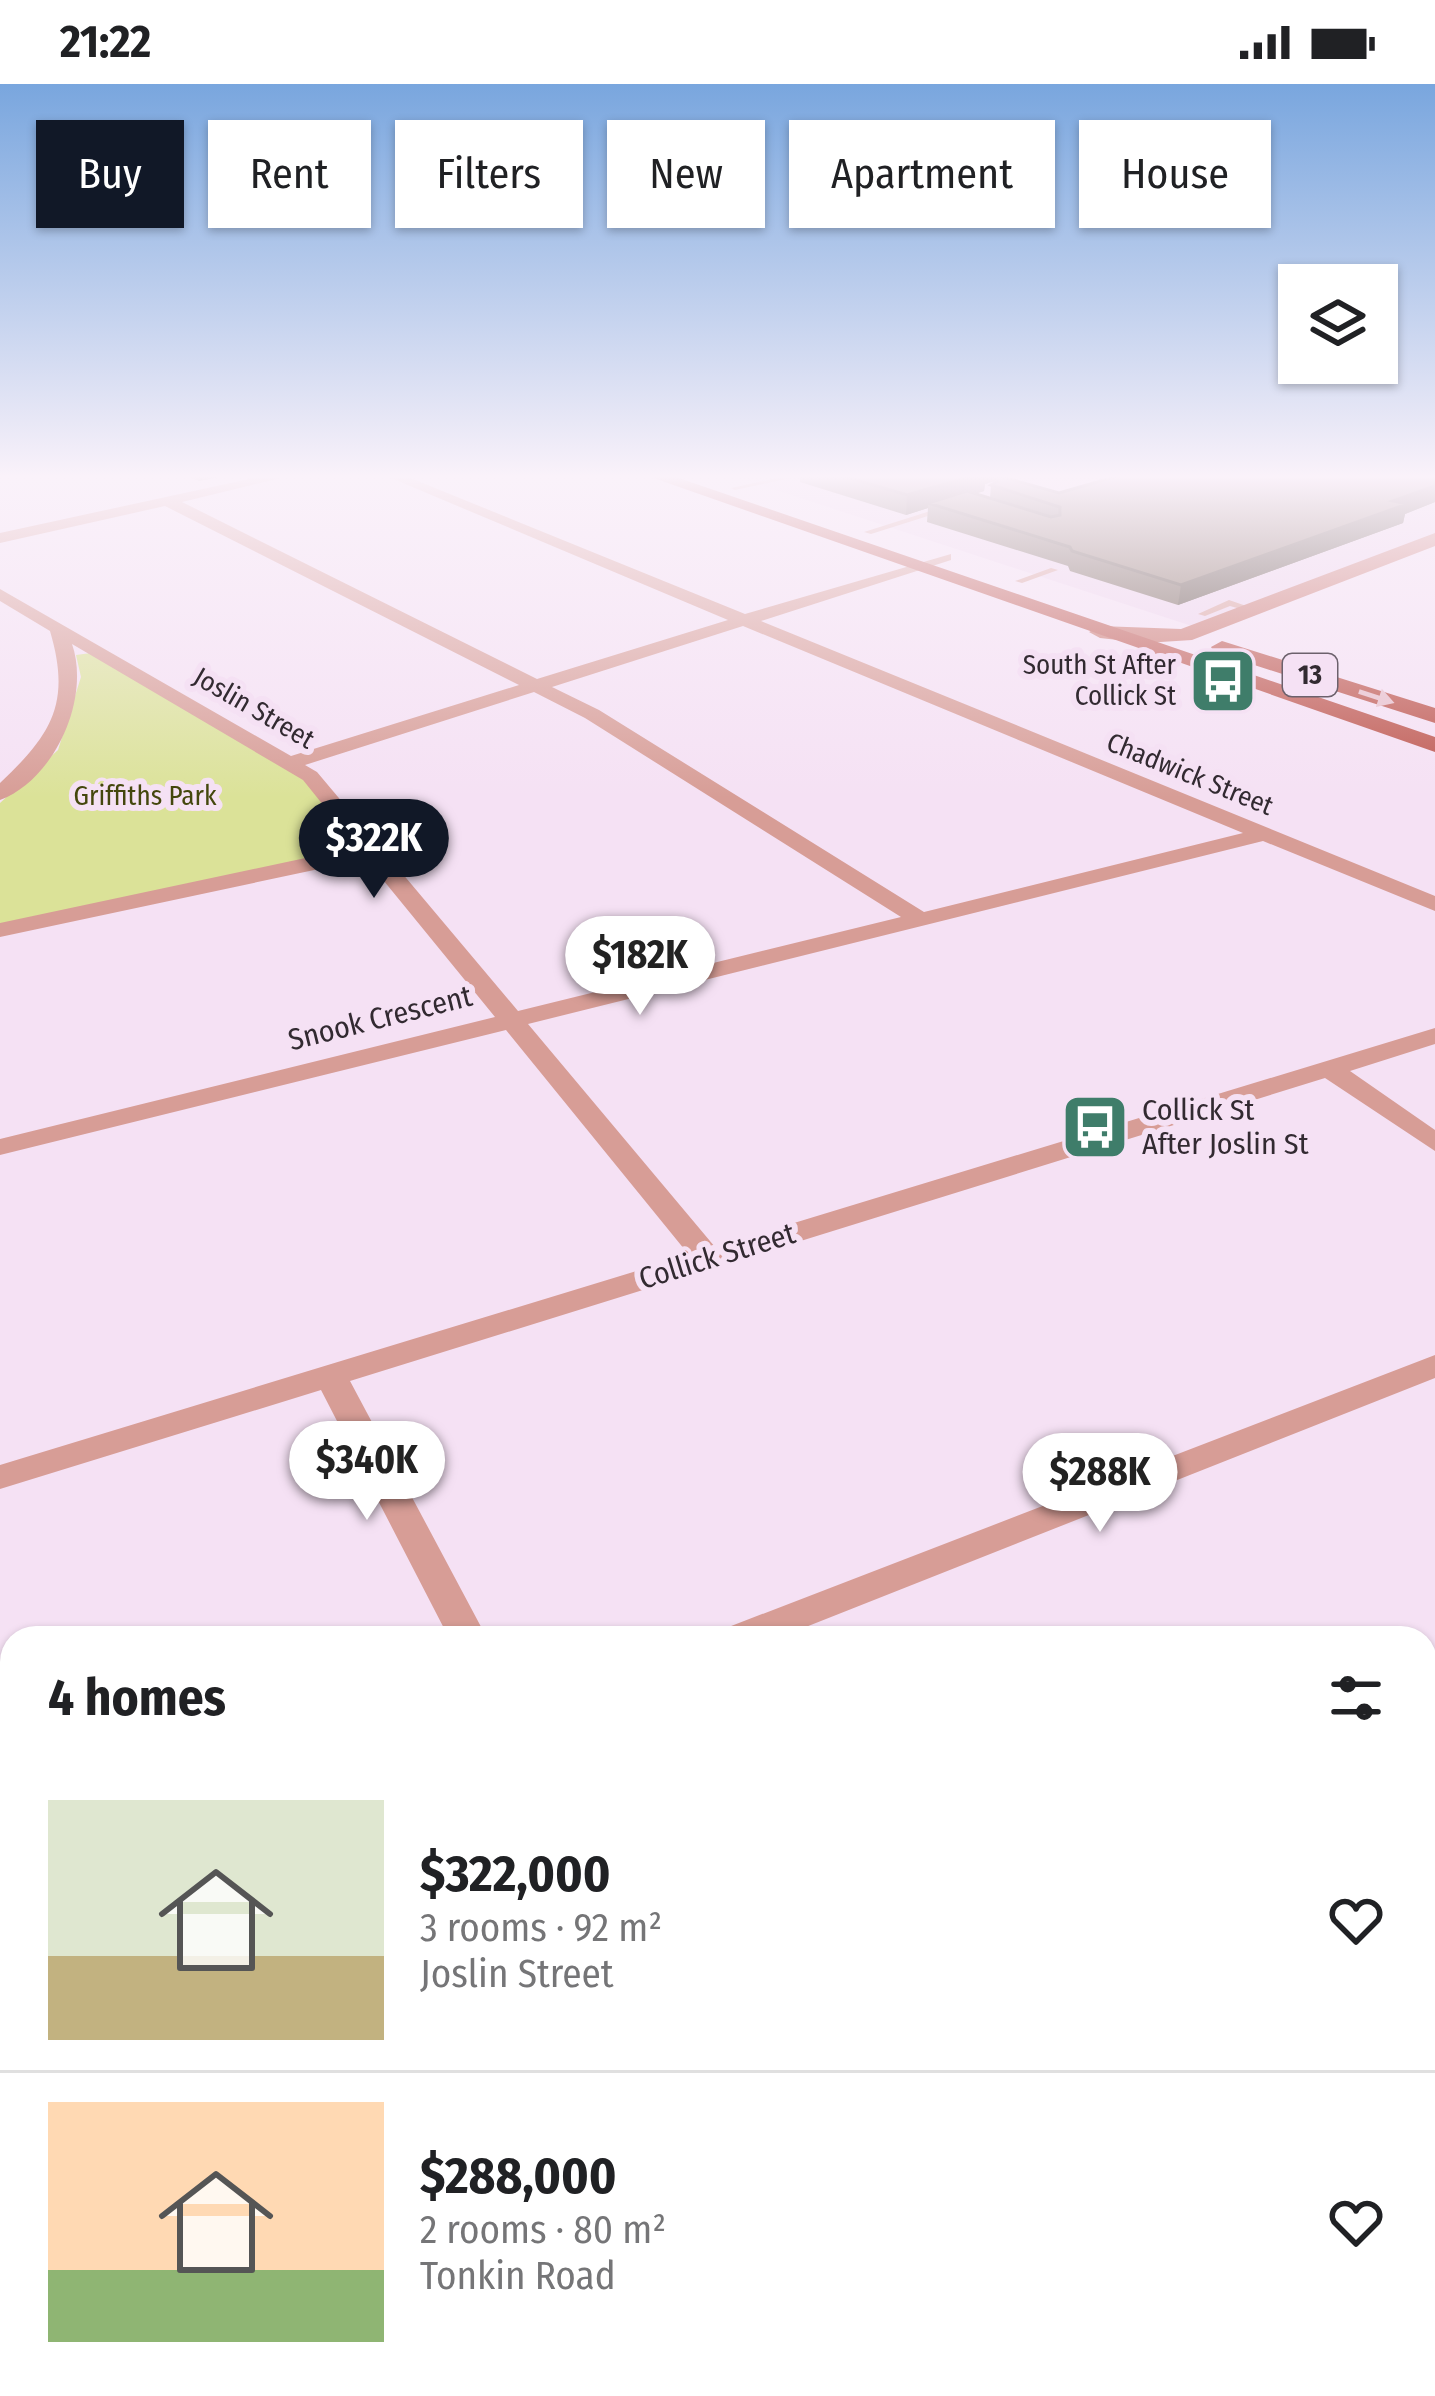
<!DOCTYPE html>
<html lang="en">
<head>
<meta charset="utf-8">
<style>
  body { margin:0; font-family:"Fira Sans Condensed",sans-serif; background:#f2f2f2; color:#202124; height:100vh; display:flex; flex-direction:column; font-size:45px; white-space:nowrap }
  * { box-sizing:border-box; margin:0 }
  p { font-size:39px; color:#757577 }
  .icon { flex:none; width:66px; height:66px; fill:none; stroke:currentColor; stroke-width:2; stroke-linecap:round; stroke-linejoin:round }
  .map { position:relative; flex:1; overflow:hidden }
  .sheet { position:absolute; left:0px; top:1542px; width:1437px; height:771px; display:flex; flex-direction:column; background:#fff; border-radius:36px 36px 0 0; box-shadow:0 3px 9px #0004 }
  .sheet>* { flex:none }
  .banner { position:absolute; left:36px; top:36px; width:1365px; height:108px; display:flex; gap:24px }
  .tools { position:absolute; left:1278px; top:180px; display:grid; gap:24px }
  .tools a { display:grid; place-items:center; width:120px; height:120px; border-radius:0px; background:#fff; box-shadow:0 3px 9px #0004; font-size:60px }
  .price { position:absolute; translate:-50% -102px; padding:0 27px; border-radius:42px; background:#fff; color:#222; font-size:39px; line-height:78px; filter:drop-shadow(0 3px 6px #0008) }
  .price::after { content:''; position:absolute; left:50%; top:72px; width:36px; height:27px; margin-left:-18px; background:inherit; clip-path:polygon(0 0,100% 0,50% 100%) }
  .price.current { background:#111827; color:#fff }
  ul { padding:0; list-style:none }
  li { display:flex; align-items:center; gap:36px; height:300px; padding:0 48px }
  li+li { border-top:3px solid #e0e0e0 }
  li span { display:grid; place-items:center; flex:none; width:336px; height:240px; border-radius:0px; color:#555 }
  li>.icon { margin-inline-start:auto }
  span .icon { width:144px; height:144px; fill:#fffc; stroke-width:1 }
  li b { font-size:51px }
  h2 { display:flex; justify-content:space-between; align-items:center; height:144px; padding:0 48px; font-size:51px }
  .tag { padding:0 42px; border-radius:0px; background:#fff; box-shadow:0 3px 9px #0004; font-size:42px; line-height:108px }
  .tag.current { background:#111827; color:#fff }
  .status { display:flex; justify-content:space-between; align-items:center; height:84px; padding:0 60px; background:#fff; direction:ltr }
  .status svg { height:33px; fill:currentColor }
  .map>svg:first-child { display:block }
  .built { fill:#eed4ed }
  .green { fill:#dbe298 }
  .lines { fill:none; stroke-linecap:round; stroke-linejoin:round }
  .lane { fill:#d79d96; fill-rule:evenodd }
  .street { fill:#d79d96; fill-rule:evenodd }
  .secondary { fill:#ca766d; fill-rule:evenodd }
  .primary { fill:#be5850; fill-rule:evenodd }
  .wall { fill:#715f52; fill-rule:evenodd }
  .shaded-wall { fill:#5c4d42 }
  .building { fill:#836e5f; stroke:#5c4d42; stroke-width:3 }
  .oneway { fill:#e7bfcb }
  .labels { text-anchor:middle; dominant-baseline:central; stroke-width:12; stroke-linejoin:round; paint-order:stroke }
  .far-poi-label { font-size:27px; fill:#322a31; stroke:#f5e1f4; text-anchor:end }
  .shield { fill:#f5e1f4; stroke:#6c616c; stroke-width:3 }
  .shield-label { font-size:27px; font-weight:bold; fill:#322a31 }
  .far-street-label { font-size:27px; fill:#322a31; stroke:#f5e1f4 }
  .far-park-label { font-size:27px; fill:#44470d; stroke:#f5e1f4 }
  .street-label { font-size:30px; fill:#322a31; stroke:#f5e1f4 }
  .poi-label { font-size:30px; fill:#322a31; stroke:#f5e1f4; text-anchor:start }
</style>
</head>
<body>
<div class="status"><b>21:22</b><svg viewBox="0 0 49 12"><path d="M0 12V9h3v3zM5 12V6h3v6zM10 12V3h3v9zM15 12V0h3v12zM26 1h20v11H26zM47 4h2v5h-2z"/></svg></div>
<div class="map">
<svg width="1435" height="2312" viewBox="0 0 1435 2312">
  <rect width="100%" height="100%" fill="#f5e1f4"/>
  <path class="built" d="M730 391H1435V462L1204 546Z"/>
  <path class="green" d="M91 569 304 694 359 766 0 840V719L58 666 81 593 76 571Z"/>
  <g class="lines">
    <path class="lane" d="M791 391H804L735 406 731 404Z
      M943 423 950 425 871 450 864 448Z
      M1051 484 1058 486 1022 499 1015 497Z
      M1229 516 1255 525 1251 528 1230 522 1205 532 1198 530Z"/>
    <path class="street" d="M267 391H293L182 418 537 595 728 536 384 391H403L745 530 951 470V476L761 537 1435 812V827L1263 757 528 940 715 1163 1435 944V960L1350 987 1435 1046V1067L1325 994 350 1297 487 1554H449L321 1306 0 1405V1381L689 1171 506 946 0 1071V1055L495 933 366 775 0 853V839L357 763 303 696 72 560C91 615 54 696 0 716V699C53 649 71 618 50 547L0 517V505L291 672 519 601 165 422 0 459V449ZM743 542 1243 749 924 828 599 626 552 603ZM534 608 585 634 901 833 518 927 317 688 305 681Z
      M1435 1271V1294L778 1554H720L726 1544Z
      M12 1819V1857L0 1861V1823Z
      M1435 1831V1873L1425 1877V1835Z
      M541 2301H611L606 2312H536Z"/>
    <path class="secondary" d="M1435 449V462L1192 556 1145 559 1100 554 1089 548 1100 542 1181 545Z"/>
    <path class="primary" d="M645 391H670L1435 653V668Z
      M1222 557 1435 624V639L1214 568 1211 563Z"/>
  </g>
  <path class="wall" d="M184 391H229L199 397Z
    M800 391H1017L1005 394 1059 409 1435 391V418L1405 430 1403 439 1178 521 1070 487 1068 482 927 438 928 424 906 431 800 398ZM995 397 991 401 990 414 975 410 984 407 985 400Z"/>
  <path class="shaded-wall" d="M198 391H229L199 397Z
    M974 391H1017L998 396 996 391 995 397 985 400 984 407 936 421 928 419V424L906 431 907 411Z
    M1435 402V418L1405 430 1403 439 1178 521 1181 501Z"/>
  <path class="building" d="M839 391H977L907 411Z
    M996 391 1059 409 1121 391H1435V402L1393 417 1407 420 1181 501 1072 467 1070 463 928 419 967 407 1051 433 1060 431V423L991 401 998 397Z"/>
  <defs><path id="oneway-solid" d="M-6-.8H1V-3.2L6.5 0L1 3.2V.8H-6Z" transform="scale(3)"/></defs>
  <use class="oneway" href="#oneway-solid" transform="translate(1376 613) rotate(18)"/>
  <linearGradient id="sky" x2="0" y2="1"><stop stop-color="#79a6de"/><stop offset="0.55" stop-color="#faf2fa"/><stop offset="1" stop-color="#faf2fa" stop-opacity="0"/></linearGradient>
  <rect width="1435" height="714" fill="url(#sky)"/>
  <defs>
    <g id="bus-square" transform="scale(3.45)"><rect x="-9" y="-9" width="18" height="18" rx="4" fill="#3f7d6a" stroke="#f5e1f4"/><path d="M-5-6H5V4H4V6H2V4H-2V6H-4V4H-5ZM-3.5-4V0h7V-4ZM-3.5 1.2v1.5H-2V1.2ZM2 1.2v1.5H3.5V1.2Z" fill="#fff"/></g>
  </defs>
  <g fill-rule="evenodd">
    <use href="#bus-square" x="1223" y="597"/>
    <use href="#bus-square" x="1095" y="1043"/>
  </g>
  <g class="labels">
    <g class="far-poi-label">
      <text x="1176" y="581">South St After<tspan x="1176" dy="31">Collick St</tspan></text>
    </g>
    <rect class="shield" x="1283" y="570" width="54" height="42" rx="9"/>
    <g class="shield-label">
      <text x="1310" y="591">13</text>
    </g>
    <g class="far-street-label">
      <text transform="translate(254 624) rotate(30)">Joslin Street</text>
      <text transform="translate(1190 690) rotate(22)">Chadwick Street</text>
    </g>
    <g class="far-park-label">
      <text x="145" y="712">Griffiths Park</text>
    </g>
    <g class="street-label">
      <text transform="translate(380 934) rotate(-14)">Snook Crescent</text>
      <text transform="translate(717 1172) rotate(-17)">Collick Street</text>
    </g>
    <g class="poi-label">
      <text x="1142" y="1026">Collick St<tspan x="1142" dy="34">After Joslin St</tspan></text>
    </g>
  </g>
</svg>
<div class="tools">
<a><svg class="icon" aria-label="layers" viewBox="0 0 24 24"><path d="M12 4l9 5-9 5-9-5zM3 14l9 5 9-5"/></svg></a>
</div>
<b class="price current" style="left:374px;top:817px">$322K</b>
<b class="price" style="left:640px;top:934px">$182K</b>
<b class="price" style="left:367px;top:1439px">$340K</b>
<b class="price" style="left:1100px;top:1451px">$288K</b>
<div class="banner">
<a class="tag current">Buy</a>
<a class="tag">Rent</a>
<a class="tag">Filters</a>
<a class="tag">New</a>
<a class="tag">Apartment</a>
<a class="tag">House</a>
</div>
<section class="sheet">
<h2>4 homes<svg class="icon" aria-label="filters" viewBox="0 0 24 24"><path d="M4 7h16M4 17h16"/><circle cx="9" cy="7" r="2"/><circle cx="15" cy="17" r="2"/></svg></h2>
<ul>
<li><span style="background:linear-gradient(#dfe7d0 65%,#c2b280 0)"><svg class="icon" aria-label="home" viewBox="0 0 24 24"><path d="M3 11l9-7 9 7M6 9v11h12V9"/></svg></span><div><b>$322,000</b><p>3 rooms · 92 m²</p><p>Joslin Street</p></div><svg class="icon" aria-label="heart" viewBox="0 0 24 24"><path d="M12 20l-8-8c-3-5 5-10 8-4 3-6 11-1 8 4z"/></svg></li>
<li><span style="background:linear-gradient(#ffd9b3 70%,#8fb573 0)"><svg class="icon" aria-label="home" viewBox="0 0 24 24"><path d="M3 11l9-7 9 7M6 9v11h12V9"/></svg></span><div><b>$288,000</b><p>2 rooms · 80 m²</p><p>Tonkin Road</p></div><svg class="icon" aria-label="heart" viewBox="0 0 24 24"><path d="M12 20l-8-8c-3-5 5-10 8-4 3-6 11-1 8 4z"/></svg></li>
</ul>
</section>
</div>
</body>
</html>
